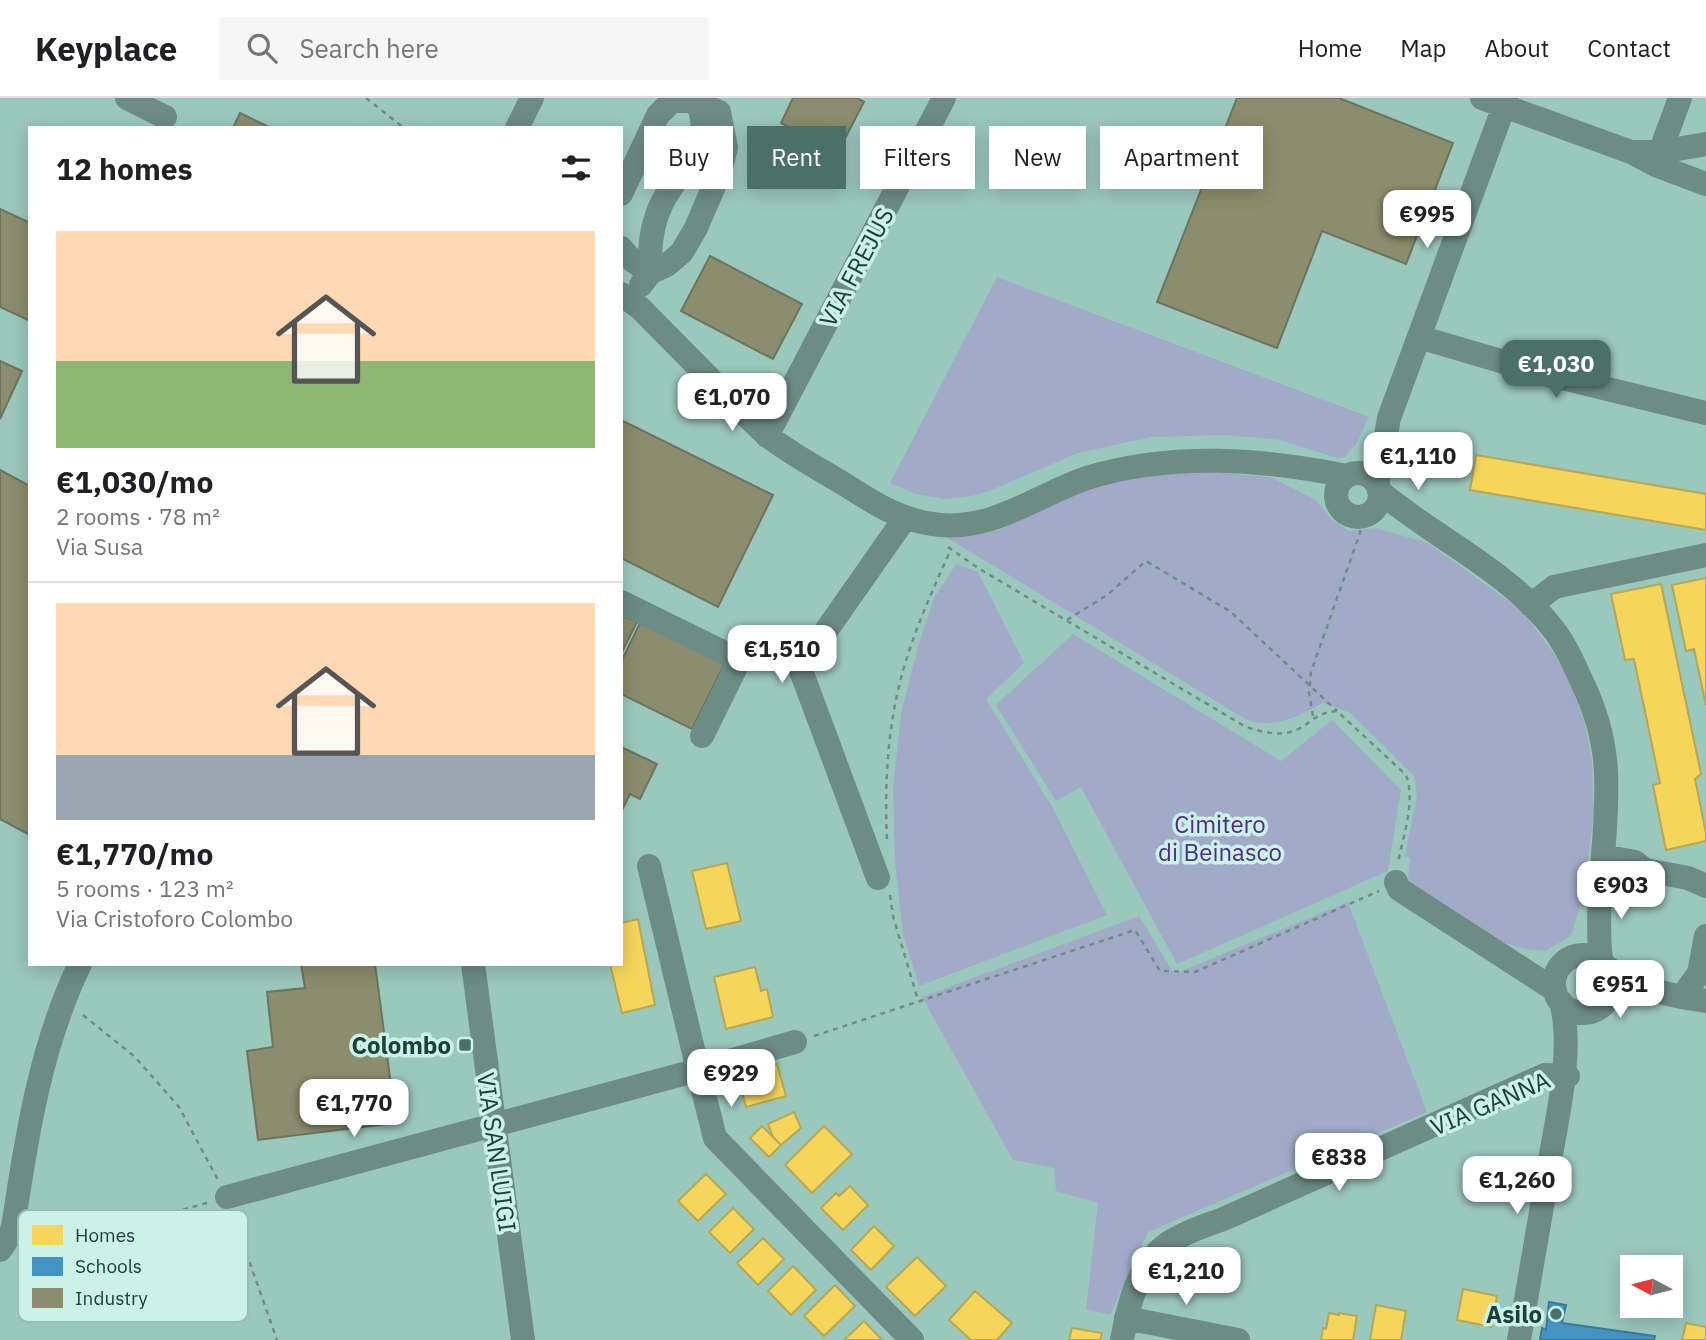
<!DOCTYPE html>
<html lang="en">
<head>
<meta charset="utf-8">
<style>
  body { margin:0; font-family:"IBM Plex Sans",sans-serif; background:#f6f6f6; color:#202124; height:100vh; display:flex; flex-direction:column; font-size:26px; white-space:nowrap }
  * { box-sizing:border-box; margin:0 }
  p { font-size:23px; color:#757577 }
  .icon { flex:none; width:38px; height:38px; fill:none; stroke:currentColor; stroke-width:2; stroke-linecap:round; stroke-linejoin:round }
  .map { position:relative; flex:1; overflow:hidden }
  .side { position:absolute; left:28px; top:28px; width:595px; height:840px; display:flex; flex-direction:column; background:#fff; border-radius:0px; box-shadow:0 4px 18px #0003 }
  .side>* { flex:none }
  .guide { position:absolute; left:644px; top:28px; width:665px; height:63px; display:flex; gap:14px }
  .needle { width:46px; rotate:277deg }
  .controls { position:absolute; left:1620px; top:1157px; display:grid; gap:14px }
  .controls a { display:grid; place-items:center; width:63px; height:63px; border-radius:0px; background:#fff; box-shadow:0 4px 18px #0003; font-size:35px }
  .price { position:absolute; translate:-50% -60px; padding:0 16px; border-radius:14px; background:#fff; color:#222; font-size:23px; line-height:46px; filter:drop-shadow(0 2px 4px #0008) }
  .price::after { content:''; position:absolute; left:50%; top:42px; width:21px; height:16px; margin-left:-10px; background:inherit; clip-path:polygon(0 0,100% 0,50% 100%) }
  .price.current { background:#4a7067; color:#fff }
  ul { padding:0; list-style:none }
  li { display:grid; align-content:center; gap:14px; height:371px; padding:0 28px }
  li+li { border-top:2px solid #e0e0e0 }
  li span { display:grid; place-items:center; height:217px; border-radius:0px; color:#555 }
  li>.icon { margin-inline-start:auto }
  span .icon { width:126px; height:126px; fill:#fffc; stroke-width:1 }
  li b { font-size:30px }
  h2 { display:flex; justify-content:space-between; align-items:center; height:84px; padding:0 28px; font-size:30px }
  .pill { padding:0 24px; border-radius:0px; background:#fff; box-shadow:0 4px 18px #0003; font-size:24px; line-height:63px }
  .pill.current { background:#4a7067; color:#fff }
  header { display:flex; align-items:center; gap:42px; box-sizing:border-box; height:98px; padding:0 35px; background:#fff; border-bottom:2px solid #e0e0e0 }
  header strong { font-size:33px }
  nav { display:flex; gap:38px; margin-inline-start:auto; font-size:24px }
  .search { width:490px; height:63px; background:#f6f6f6; display:flex; align-items:center; gap:18px; box-sizing:border-box; padding:0 24px; border-radius:0px; color:#757577; font-size:26px }
  .map>svg:first-child { display:block }
  .green { fill:#a1abc8 }
  .homes { fill:#f6d55c; stroke:#b5a851; stroke-width:2 }
  .schools { fill:#4393c3; stroke:#387a99; stroke-width:2 }
  .industry { fill:#8c8c6e; stroke:#6b755e; stroke-width:2 }
  .lines { fill:none; stroke-linecap:round; stroke-linejoin:round }
  .path { stroke:#708c85; stroke-width:2.5; stroke-dasharray:5 5; stroke-linecap:butt }
  .minor { stroke:#6d8c84; stroke-width:24 }
  .poi-dot { fill:#4a7067; stroke:#ccf2e8; stroke-width:2.5 }
  .labels { text-anchor:middle; dominant-baseline:central; stroke-width:7; stroke-linejoin:round; paint-order:stroke }
  .street-label { font-size:24px; fill:#1e4038; stroke:#ccf2e8 }
  .park-label { font-size:24px; fill:#4f2d83; stroke:#ccf2e8 }
  .poi-label { font-size:24px; font-weight:bold; fill:#1e4038; stroke:#ccf2e8; text-anchor:end }
  .key { fill:#ccf2e8; stroke:#98bdb3; stroke-width:2 }
  .key-label { font-size:19px; fill:#1e4038 }
</style>
</head>
<body>
<header>
<strong>Keyplace</strong>
<div class="search"><svg class="icon" aria-label="search" viewBox="0 0 24 24"><circle cx="10" cy="10" r="6"/><path d="M15 15l6 6"/></svg>Search here</div>
<nav><a>Home</a><a>Map</a><a>About</a><a>Contact</a></nav>
</header>
<div class="map">
<svg width="1706" height="1242" viewBox="0 0 1706 1242">
  <rect width="100%" height="100%" fill="#9bc8bd"/>
  <path class="green" d="M997 179 1369 319 1356 346 1344 360H1337L1280 342 1224 337 1151 339 1078 355 987 394 965 399 944 401 916 396 890 385Z
    M1210 374 1270 379 1316 402 1331 421 1349 433 1376 430 1428 445 1521 512 1554 555 1568 580 1583 619 1592 662 1594 714 1584 795 1572 835 1566 841 1545 853 1526 851 1501 844 1415 791 1408 780 1410 760 1405 758 1417 698 1414 678 1349 614 1323 605C1297 619 1274 632 1245 621L946 439 998 432 1092 390 1138 380 1174 375Z
    M956 466 978 474 1024 565 986 601 1054 712 1107 817 919 888 903 836 895 763 893 689 901 616 919 545 934 500Z
    M1073 536 1281 663 1332 622 1401 692 1388 773 1177 866 1081 689 1056 703 996 607Z
    M1348 804 1427 1014 1148 1134 1110 1217 1086 1211 1098 1105 1056 1093 1054 1070 1013 1062 922 899 1139 818 1174 876Z"/>
  <path class="homes" d="M1476 357 1706 396V432L1470 392Z
    M1706 480V607L1694 551 1686 553 1672 487Z
    M1661 486 1701 676 1695 681 1706 735V743L1666 752 1653 687 1660 685 1634 561 1625 562 1611 496Z
    M727 765 741 823 706 831 692 773Z
    M638 821 655 907 622 915 610 866H621V825Z
    M755 869 761 893 767 891 773 919 726 931 714 879Z
    M777 966 786 998 746 1009 738 978Z
    M794 1014 801 1030 781 1047 773 1039 768 1026Z
    M762 1028 781 1047 769 1059 750 1040Z
    M824 1028 852 1056 812 1095 785 1067Z
    M706 1076 726 1096 698 1123 678 1103Z
    M850 1088 868 1107 843 1132 821 1110 836 1095 839 1098Z
    M733 1110 754 1131 730 1155 709 1134Z
    M874 1128 894 1148 871 1172 851 1152Z
    M763 1140 784 1161 758 1187 737 1165Z
    M917 1159 946 1188 915 1218 886 1189Z
    M793 1168 816 1192 791 1217 768 1193Z
    M835 1187 855 1208 824 1238 804 1218Z
    M1463 1191 1497 1198 1492 1229 1457 1222Z
    M975 1193 1012 1225 997 1242H971L949 1222Z
    M1376 1207 1406 1213 1401 1242H1370Z
    M1329 1215 1339 1217V1215L1357 1218 1353 1242H1321L1323 1230 1326 1231Z
    M864 1223 882 1242H844Z
    M1686 1225 1706 1229V1242H1682Z
    M1072 1230 1102 1235 1100 1242H1069Z"/>
  <path class="schools" d="M1549 1204 1566 1207 1562 1225 1655 1238 1654 1242H1540L1542 1230 1546 1232Z"/>
  <path class="industry" d="M793 0H857L864 4 838 54 781 25Z
    M1237 0H1339L1453 45 1406 166 1322 133 1277 250 1157 204Z
    M240 15 271 30H233Z
    M0 111 30 125V223L0 209Z
    M710 158 802 206 773 261 681 213Z
    M0 263 22 273 0 321Z
    M621 322 773 397 718 509 621 460Z
    M0 372 30 388V737L0 721Z
    M621 517 637 524 621 556Z
    M642 521 726 563 692 631 621 596V564Z
    M621 649 657 666 640 701 630 696 621 714Z
    M301 866H375L396 1025 258 1042 247 953 273 949 267 894 305 890Z"/>
  <g class="lines">
    <path class="path" d="M366 0 404 30
      M948 449 978 470 1246 629C1263 634 1280 639 1296 632 1314 624 1314 615 1337 613L1406 677C1416 703 1403 738 1398 765
      M1067 522 1107 497 1146 463 1231 514 1337 613
      M1313 618 1309 595 1311 574 1360 435 1362 418
      M887 741C884 684 888 622 905 566 917 526 934 489 951 451
      M890 797 893 818 918 902
      M83 917 135 959 179 1009 218 1082
      M814 938 1135 832 1160 873 1195 874 1379 793
      M233 1117 277 1242
      M48 1149 207 1105"/>
    <path class="minor" d="M127 0 165 19
      M1482 0 1631 54H1660L1706 46
      M517 30 532 0
      M1660 54 1680 0
      M1635 56 1658 68 1706 86
      M621 96 658 17 672 3H695C720 37 676 76 662 105 651 127 649 152 650 175
      M621 150 631 161 650 175
      M641 187 650 175 667 167 682 154 696 130 720 74 726 49 719 14 695 3
      M621 196 640 210C669 239 697 268 726 297 740 310 753 326 768 338 791 356 819 371 844 386 875 406 903 424 940 427 996 432 1040 395 1090 379 1174 354 1262 361 1347 378
      M1419 239 1538 274 1706 315
      M767 338 944 0
      M1336 397a22 22 0 1 1 44 0a22 22 0 1 1-44 0Z
      M1377 387 1389 320 1507 0
      M1379 393C1435 440 1509 473 1554 532 1566 548 1574 566 1582 584 1596 613 1605 644 1606 676 1609 739 1594 800 1601 863
      M621 504 733 559 736 569 702 638
      M1531 507 1554 489 1706 457
      M1603 758 1635 764 1645 772 1688 780 1706 788
      M649 768 698 972 795 944
      M878 780 800 570 905 420
      M1396 784 1399 791 1405 795 1555 892
      M1554 886a29 29 0 1 1 58 0a29 29 0 1 1-58 0Z
      M473 866 523 1242
      M1607 869C1634 891 1673 898 1706 903
      M1682 899 1699 875 1706 838
      M227 1099 698 972 715 1040 912 1242
      M0 1152 11 1136 14 1123C27 1035 41 947 80 866
      M1126 1220 1238 1242
      M1122 1242C1129 1204 1139 1159 1177 1140 1193 1131 1211 1126 1228 1119L1545 977 1568 978
      M1519 1242C1529 1184 1539 1126 1549 1068 1557 1019 1574 952 1561 904"/>
  </g>
  <g class="poi-dot">
    <rect x="458" y="940" width="14" height="14" rx="3.5"/>
    <circle cx="1556" cy="1216" r="7"/>
  </g>
  <g class="labels">
    <g class="street-label">
      <text transform="translate(856 169) rotate(-62)">VIA FREJUS</text>
      <text transform="translate(1490 1005) rotate(-23)">VIA GANNA</text>
      <text transform="translate(497 1054) rotate(82)">VIA SAN LUIGI</text>
    </g>
    <g class="park-label">
      <text x="1220" y="726">Cimitero<tspan x="1220" dy="28">di Beinasco</tspan></text>
    </g>
    <g class="poi-label">
      <text x="451" y="947">Colombo</text>
      <text x="1542" y="1216">Asilo</text>
    </g>
  </g>
  <rect x="18" y="1112" width="230" height="112" rx="10" class="key"/>
  <rect x="32" y="1127" width="31" height="20" fill="#f6d55c"/>
  <rect x="32" y="1159" width="31" height="19" fill="#4393c3"/>
  <rect x="32" y="1190" width="31" height="20" fill="#8c8c6e"/>
  <g class="key-label">
    <text x="75" y="1144">Homes</text>
    <text x="75" y="1175">Schools</text>
    <text x="75" y="1207">Industry</text>
  </g>
</svg>
<div class="controls">
<a><svg class="needle" viewBox="-14 -14 28 28"><path d="M0-13l5 13h-10z" fill="#e53935"/><path d="M0 13l5-13h-10z" fill="#757577"/></svg></a>
</div>
<b class="price" style="left:1427px;top:152px">€995</b>
<b class="price current" style="left:1556px;top:302px">€1,030</b>
<b class="price" style="left:732px;top:335px">€1,070</b>
<b class="price" style="left:1418px;top:394px">€1,110</b>
<b class="price" style="left:782px;top:587px">€1,510</b>
<b class="price" style="left:1621px;top:823px">€903</b>
<b class="price" style="left:1620px;top:922px">€951</b>
<b class="price" style="left:731px;top:1011px">€929</b>
<b class="price" style="left:354px;top:1041px">€1,770</b>
<b class="price" style="left:1339px;top:1095px">€838</b>
<b class="price" style="left:1517px;top:1118px">€1,260</b>
<b class="price" style="left:1186px;top:1209px">€1,210</b>
<div class="guide">
<a class="pill">Buy</a>
<a class="pill current">Rent</a>
<a class="pill">Filters</a>
<a class="pill">New</a>
<a class="pill">Apartment</a>
</div>
<section class="side">
<h2>12 homes<svg class="icon" aria-label="filters" viewBox="0 0 24 24"><path d="M4 7h16M4 17h16"/><circle cx="9" cy="7" r="2"/><circle cx="15" cy="17" r="2"/></svg></h2>
<ul>
<li><span style="background:linear-gradient(#ffd9b3 60%,#8fb573 0)"><svg class="icon" aria-label="home" viewBox="0 0 24 24"><path d="M3 11l9-7 9 7M6 9v11h12V9"/></svg></span><div><b>€1,030/mo</b><p>2 rooms · 78 m²</p><p>Via Susa</p></div></li>
<li><span style="background:linear-gradient(#ffd9b3 70%,#9aa5b1 0)"><svg class="icon" aria-label="home" viewBox="0 0 24 24"><path d="M3 11l9-7 9 7M6 9v11h12V9"/></svg></span><div><b>€1,770/mo</b><p>5 rooms · 123 m²</p><p>Via Cristoforo Colombo</p></div></li>
</ul>
</section>
</div>
</body>
</html>
